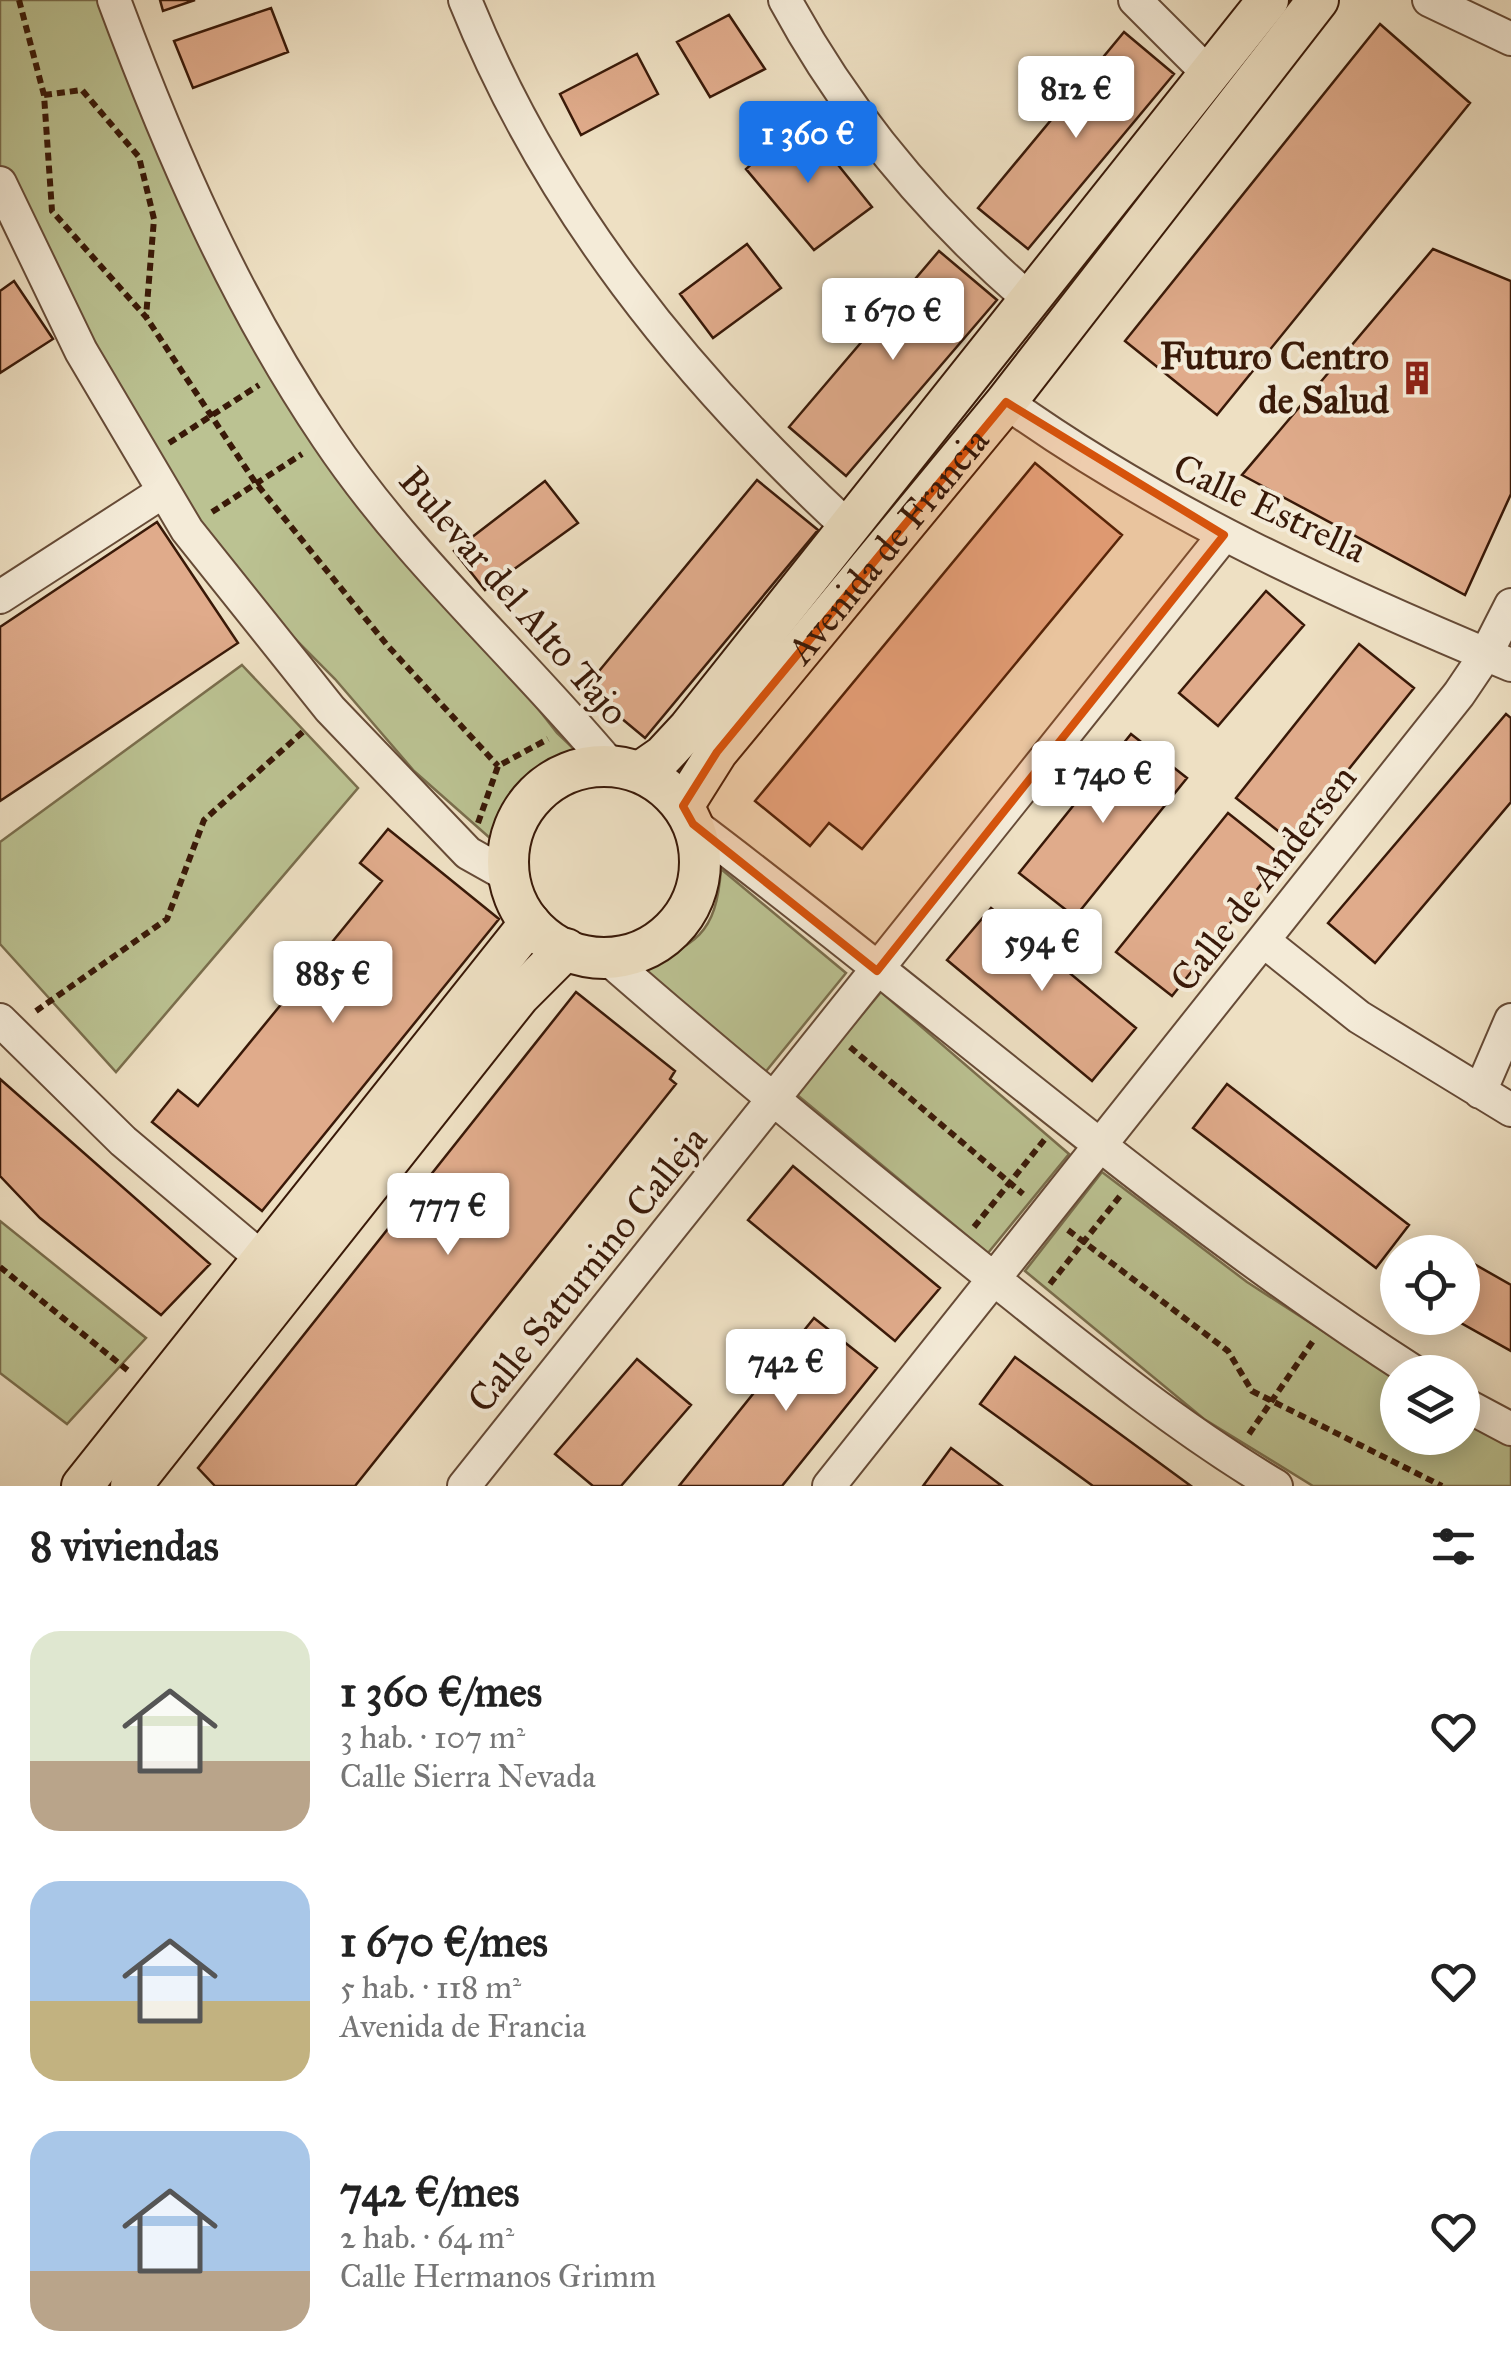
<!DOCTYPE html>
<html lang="es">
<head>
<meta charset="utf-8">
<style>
  body { margin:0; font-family:"IM FELL Great Primer",serif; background:#f2f2f2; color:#222; height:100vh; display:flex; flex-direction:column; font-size:38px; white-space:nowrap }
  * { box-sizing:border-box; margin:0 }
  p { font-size:32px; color:#767676 }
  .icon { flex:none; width:55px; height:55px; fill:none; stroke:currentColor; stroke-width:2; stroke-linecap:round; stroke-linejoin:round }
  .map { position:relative; height:1486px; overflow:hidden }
  .details { display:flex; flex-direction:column; background:#fff; flex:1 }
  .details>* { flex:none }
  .buttons { position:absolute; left:1380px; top:1235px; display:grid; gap:20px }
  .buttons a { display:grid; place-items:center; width:100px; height:100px; border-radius:50%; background:#fff; box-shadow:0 5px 25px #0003; font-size:50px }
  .price { position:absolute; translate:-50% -85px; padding:0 22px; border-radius:10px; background:#fff; color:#222; font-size:32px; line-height:65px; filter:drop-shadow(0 2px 5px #0008) }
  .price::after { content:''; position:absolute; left:50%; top:60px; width:30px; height:22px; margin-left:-15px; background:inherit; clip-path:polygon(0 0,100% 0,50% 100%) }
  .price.selected { background:#1a73e8; color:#fff }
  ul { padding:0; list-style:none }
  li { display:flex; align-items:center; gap:30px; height:250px; padding:0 30px }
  li span { display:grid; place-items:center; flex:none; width:280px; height:200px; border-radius:30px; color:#555 }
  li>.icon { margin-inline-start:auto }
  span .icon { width:120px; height:120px; fill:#fffc; stroke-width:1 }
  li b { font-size:42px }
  h2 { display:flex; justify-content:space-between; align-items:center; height:120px; padding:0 30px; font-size:42px }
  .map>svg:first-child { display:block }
  .green { fill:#bbc292; stroke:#7a6e4d; stroke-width:2.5 }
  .building { fill:#e0ab8b; stroke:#391908; stroke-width:2.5 }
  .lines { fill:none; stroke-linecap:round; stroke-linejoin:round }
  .minor-casing { stroke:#664b37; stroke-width:36 }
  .major-casing { stroke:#391908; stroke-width:44 }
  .path { stroke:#391908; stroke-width:6; stroke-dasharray:8 5; stroke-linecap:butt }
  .minor { stroke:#f4ebd8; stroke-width:32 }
  .major { stroke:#eee0c3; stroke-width:40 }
  .marked { fill:#d6530c; fill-opacity:0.2; stroke:#d6530c; stroke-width:8; stroke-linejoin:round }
  .labels { text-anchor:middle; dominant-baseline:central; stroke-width:8; stroke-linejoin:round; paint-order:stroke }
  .poi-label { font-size:38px; font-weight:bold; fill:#391908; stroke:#f4ebd8; text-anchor:end }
  .street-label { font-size:38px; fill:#391908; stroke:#f4ebd8 }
</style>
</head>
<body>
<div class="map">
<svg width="1511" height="1486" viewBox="0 0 1511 1486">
  <rect width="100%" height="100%" fill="#eee0c3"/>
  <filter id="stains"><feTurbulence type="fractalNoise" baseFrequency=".002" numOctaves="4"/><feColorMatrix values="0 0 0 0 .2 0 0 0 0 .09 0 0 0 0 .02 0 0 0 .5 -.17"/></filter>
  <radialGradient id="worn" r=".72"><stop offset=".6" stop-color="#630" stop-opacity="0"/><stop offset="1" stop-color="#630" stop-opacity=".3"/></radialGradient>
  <path class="green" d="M0 0H125L167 141 328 439 557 733 575 750 572 753 586 770 508 854 414 771 335 679 187 530 0 182Z
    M242 665 358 788 116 1072 0 944V842Z
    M721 869 846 973 763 1075 638 968C696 944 716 936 721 869Z
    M881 992 1069 1154 988 1253 796 1094Z
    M1102 1172 1247 1282 1397 1379 1398 1438H1462L1463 1419 1511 1446V1486H1313L1204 1419 1025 1271Z
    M0 1221 146 1338 67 1424 0 1373Z"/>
  <path class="building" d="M160 0H195L163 11Z
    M271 8 288 52 193 88 174 41Z
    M729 15 765 69 710 97 677 42Z
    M1380 24 1470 103 1217 415 1125 341Z
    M1124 32 1174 74 1028 249 978 208Z
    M637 54 658 94 581 135 560 94Z
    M801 119 872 207 814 250 746 169Z
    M747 244 781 288 713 338 680 294Z
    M1433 249 1511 281V494L1465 595 1242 475Z
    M939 251 997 300 846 476 789 427Z
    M14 281 53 339 0 373V291Z
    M1035 463 1122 535 862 849 829 823 810 846 755 801Z
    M757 480 818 530 645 738 585 688Z
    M545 481 578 523 485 590 454 551Z
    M157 522 238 643 0 801V627Z
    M1266 591 1304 625 1218 726 1179 693Z
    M1359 644 1414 688 1291 841 1236 798Z
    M1506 714 1511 718V802L1375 963 1328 923Z
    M1131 734 1187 778 1075 917 1019 873Z
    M1228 813 1283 857 1172 996 1116 952Z
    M388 829 499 919 262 1211 152 1122 178 1090 198 1106 382 881 360 863Z
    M991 908 1136 1028 1092 1081 947 960Z
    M576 992 675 1071 670 1079 676 1084 355 1486H215L198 1468Z
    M0 1079 210 1264 161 1315 40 1218 0 1176Z
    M1227 1084 1409 1225 1376 1268 1193 1128Z
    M793 1166 940 1288 895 1341 748 1220Z
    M1462 1257 1511 1285V1351L1452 1318H1462Z
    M814 1318 877 1368 782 1486H679Z
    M1015 1357 1191 1486H1093L980 1404Z
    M637 1359 691 1405 621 1486H593L555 1454Z
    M951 1448 1002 1486H923Z"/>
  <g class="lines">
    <g class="minor-casing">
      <path id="minor" d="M114 0C171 153 235 301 327 437 408 558 517 654 610 765
        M465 0C548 207 685 376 847 526
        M785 0C847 115 931 214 1029 299
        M1135 0 1209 74
        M1429 0 1511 39
        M0 183 81 351 187 530 330 709 468 853 509 876
        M1006 402C1161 513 1336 592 1511 665
        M0 597 161 493
        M693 824C935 1006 1159 1208 1414 1372
        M1265 942 1359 1017 1511 1110
        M606 957C733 1068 862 1173 994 1279 1084 1351 1177 1427 1276 1486
        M0 1020 123 1141 264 1260
        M1480 1092 1511 1020
        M1462 1403 1511 1429
        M464 1486 1224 535
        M829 1486 1459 694 1486 654 1511 605"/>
    </g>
    <g class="major-casing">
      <g id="major">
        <circle cx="604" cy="862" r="96"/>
        <path d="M640 772 663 756 689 728 1268 0"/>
        <path id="s1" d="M683 806 717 752 1006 402 1318 0"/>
        <path d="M82 1486 530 923"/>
        <path d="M131 1486 519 996 566 949"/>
      </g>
    </g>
    <path class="path" d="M19 0 44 95 52 211 146 317 255 482 387 645 498 766
      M44 95 82 90 139 157 154 219 146 317
      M169 443 259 385
      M212 512 302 454
      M478 823 498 766 548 739
      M36 1011 167 919 204 820 306 729
      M850 1047 1023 1194
      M974 1227 1045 1139
      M1068 1230 1228 1351 1252 1391 1442 1486
      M0 1267 131 1373
      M1050 1284 1120 1196
      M1249 1434 1313 1341"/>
    <use href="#minor" class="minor"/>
    <use href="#major" class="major"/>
  </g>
  <path class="marked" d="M1006 402 1224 535 877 971 693 824 683 806 717 752Z"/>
  <defs>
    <g id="building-bare" transform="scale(2.7)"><path d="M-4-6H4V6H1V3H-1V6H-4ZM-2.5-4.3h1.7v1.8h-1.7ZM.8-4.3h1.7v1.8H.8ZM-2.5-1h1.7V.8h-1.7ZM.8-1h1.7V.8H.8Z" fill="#8f2418" stroke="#f4ebd8" stroke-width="2.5" paint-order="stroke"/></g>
  </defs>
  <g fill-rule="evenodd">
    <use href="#building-bare" x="1417" y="378"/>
  </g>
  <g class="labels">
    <g class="poi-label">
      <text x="1389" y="356">Futuro Centro<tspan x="1389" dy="44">de Salud</tspan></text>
    </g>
    <g class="street-label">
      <text transform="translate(1270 508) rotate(25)">Calle Estrella</text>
      <text stroke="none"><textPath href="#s1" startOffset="332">Avenida de Francia</textPath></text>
      <text transform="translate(514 596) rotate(49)">Bulevar del Alto Tajo</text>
      <text transform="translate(1263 878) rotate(-52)">Calle de Andersen</text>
      <text transform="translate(587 1269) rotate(-51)">Calle Saturnino Calleja</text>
    </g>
  </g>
  <rect width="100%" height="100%" filter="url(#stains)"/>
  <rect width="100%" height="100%" fill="url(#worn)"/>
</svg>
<div class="buttons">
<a><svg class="icon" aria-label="locate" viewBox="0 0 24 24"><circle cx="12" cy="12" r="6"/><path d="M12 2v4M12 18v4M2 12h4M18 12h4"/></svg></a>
<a><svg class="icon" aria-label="layers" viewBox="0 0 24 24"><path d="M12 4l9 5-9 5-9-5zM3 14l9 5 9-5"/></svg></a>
</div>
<b class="price" style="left:1076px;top:141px">812 €</b>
<b class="price selected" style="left:808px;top:186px">1 360 €</b>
<b class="price" style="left:893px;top:363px">1 670 €</b>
<b class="price" style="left:1103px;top:826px">1 740 €</b>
<b class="price" style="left:1042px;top:994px">594 €</b>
<b class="price" style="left:333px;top:1026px">885 €</b>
<b class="price" style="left:448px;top:1258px">777 €</b>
<b class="price" style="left:786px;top:1414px">742 €</b>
</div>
<section class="details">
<h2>8 viviendas<svg class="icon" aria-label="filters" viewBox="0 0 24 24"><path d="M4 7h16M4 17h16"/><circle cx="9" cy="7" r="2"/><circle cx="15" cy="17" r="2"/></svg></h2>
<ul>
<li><span style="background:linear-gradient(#dfe7d0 65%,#b9a48a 0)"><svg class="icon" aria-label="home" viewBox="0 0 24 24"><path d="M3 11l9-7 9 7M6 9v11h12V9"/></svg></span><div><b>1 360 €/mes</b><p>3 hab. · 107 m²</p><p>Calle Sierra Nevada</p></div><svg class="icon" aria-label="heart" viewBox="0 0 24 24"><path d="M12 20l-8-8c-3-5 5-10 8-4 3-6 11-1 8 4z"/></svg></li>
<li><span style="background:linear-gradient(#a9c7e8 60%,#c2b280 0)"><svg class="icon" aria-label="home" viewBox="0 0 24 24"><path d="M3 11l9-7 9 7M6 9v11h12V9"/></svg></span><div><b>1 670 €/mes</b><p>5 hab. · 118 m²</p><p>Avenida de Francia</p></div><svg class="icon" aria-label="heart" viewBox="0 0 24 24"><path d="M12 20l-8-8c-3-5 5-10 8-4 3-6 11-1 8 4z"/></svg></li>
<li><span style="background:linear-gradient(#a9c7e8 70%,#b9a48a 0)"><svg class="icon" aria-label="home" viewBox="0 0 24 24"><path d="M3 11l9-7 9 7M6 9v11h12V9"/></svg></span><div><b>742 €/mes</b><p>2 hab. · 64 m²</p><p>Calle Hermanos Grimm</p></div><svg class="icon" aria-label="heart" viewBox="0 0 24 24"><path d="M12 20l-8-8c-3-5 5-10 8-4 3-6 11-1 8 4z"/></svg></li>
</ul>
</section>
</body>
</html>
